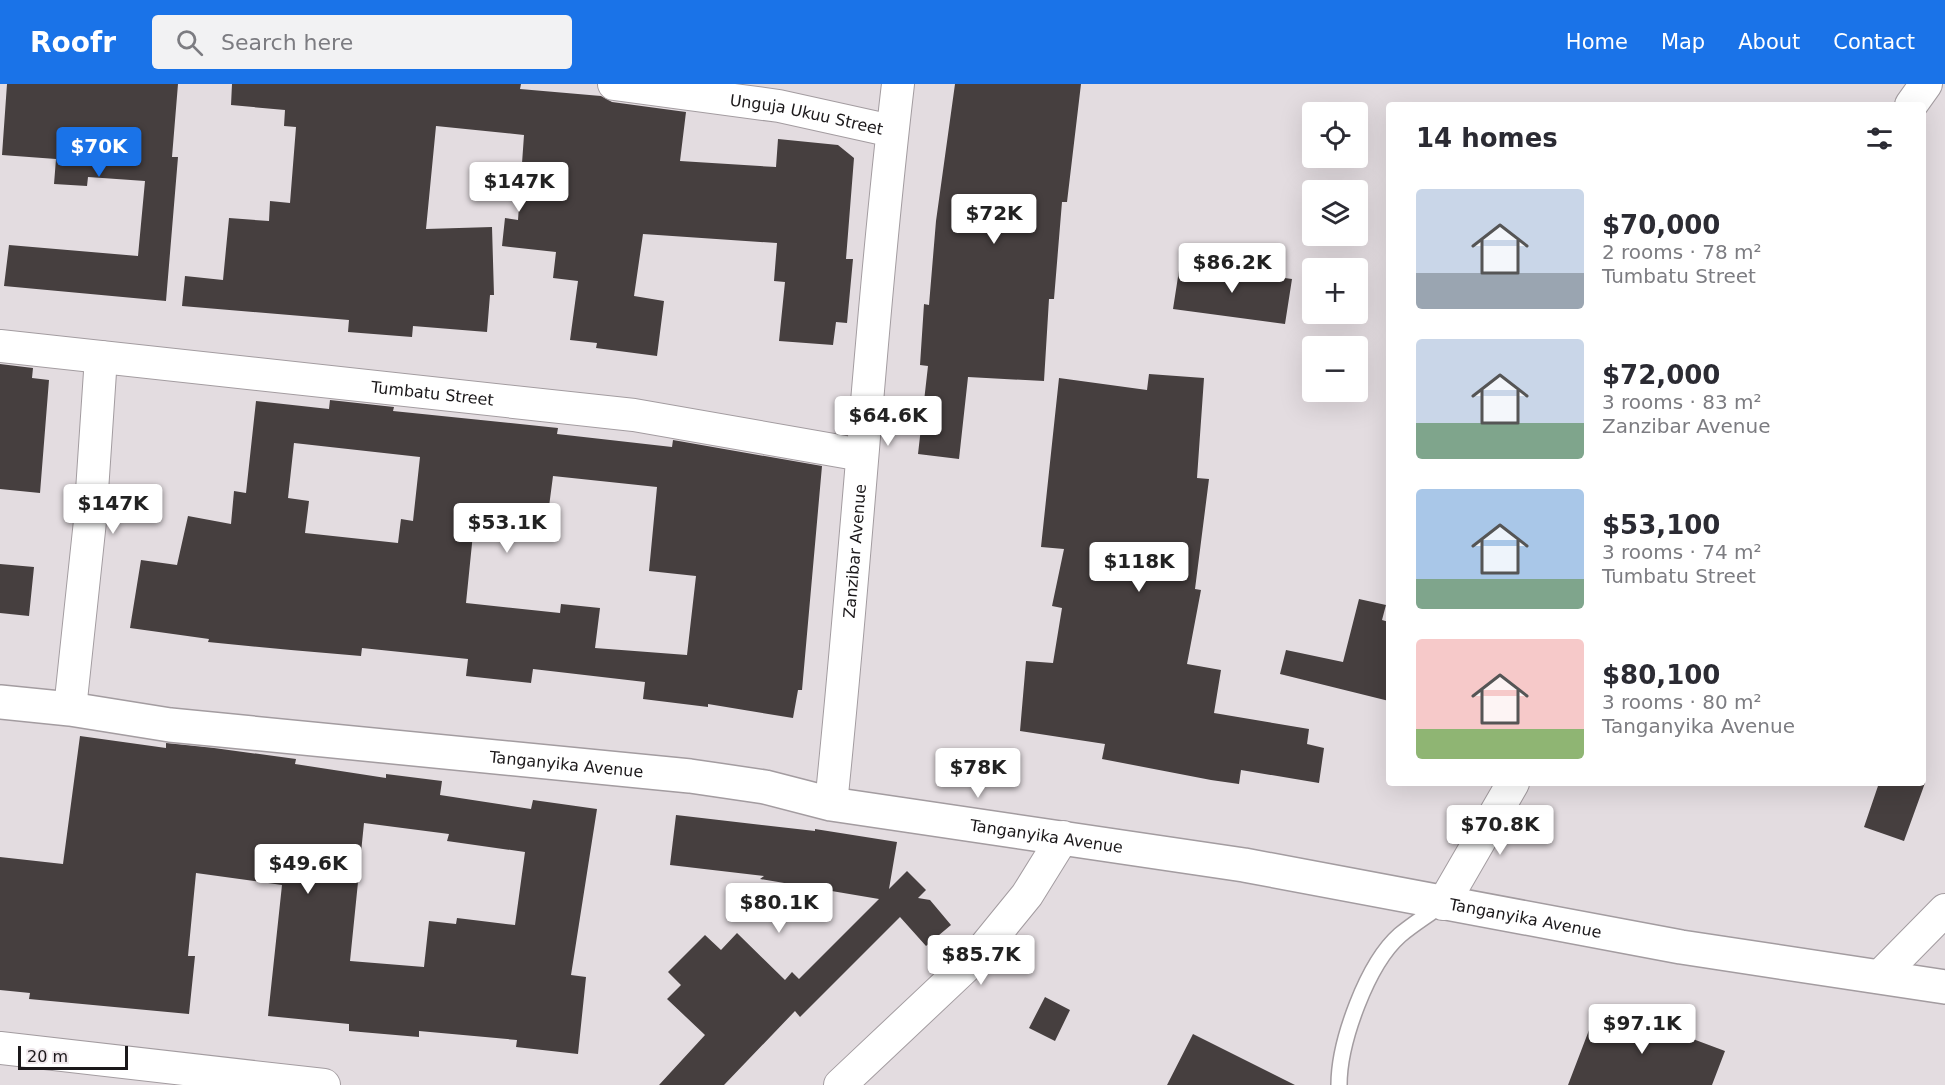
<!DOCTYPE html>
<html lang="en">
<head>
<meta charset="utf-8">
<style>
  body { margin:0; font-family:"DejaVu Sans",sans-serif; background:#f2f2f3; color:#2b2b33; height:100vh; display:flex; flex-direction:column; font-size:22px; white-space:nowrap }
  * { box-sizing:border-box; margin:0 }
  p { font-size:20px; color:#7c7c81 }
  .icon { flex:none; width:33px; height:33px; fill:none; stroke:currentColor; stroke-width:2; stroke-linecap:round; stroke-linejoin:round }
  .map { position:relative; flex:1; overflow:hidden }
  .panel { position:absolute; left:1386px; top:18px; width:540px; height:684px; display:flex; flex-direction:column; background:#fff; border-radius:6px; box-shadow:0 6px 24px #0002 }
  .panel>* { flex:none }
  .tools { position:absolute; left:1302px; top:18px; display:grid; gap:12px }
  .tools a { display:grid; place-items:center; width:66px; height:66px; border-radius:6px; background:#fff; box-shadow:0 6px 24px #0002; font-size:30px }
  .scale { position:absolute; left:18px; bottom:15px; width:110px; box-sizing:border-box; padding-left:6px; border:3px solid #1b181a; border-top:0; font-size:16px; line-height:21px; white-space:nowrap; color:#1b181a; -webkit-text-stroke:4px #f0e9ed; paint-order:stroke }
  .price { position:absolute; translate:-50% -51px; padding:0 14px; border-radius:6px; background:#fff; color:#222; font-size:20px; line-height:39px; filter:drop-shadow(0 2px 3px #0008) }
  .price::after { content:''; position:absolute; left:50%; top:36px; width:18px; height:14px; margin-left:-9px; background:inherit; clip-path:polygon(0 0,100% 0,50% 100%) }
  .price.active { background:#1a73e8; color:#fff }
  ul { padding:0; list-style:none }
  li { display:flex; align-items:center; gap:18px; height:150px; padding:0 30px }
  li span { display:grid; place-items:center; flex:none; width:168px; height:120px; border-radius:6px; color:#555 }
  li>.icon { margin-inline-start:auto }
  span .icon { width:72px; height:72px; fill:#fffc; stroke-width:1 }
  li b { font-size:26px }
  h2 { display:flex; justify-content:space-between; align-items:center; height:72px; padding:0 30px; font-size:26px }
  header { display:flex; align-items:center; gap:36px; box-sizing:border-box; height:84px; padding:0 30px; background:#1a73e8; color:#fff }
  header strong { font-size:28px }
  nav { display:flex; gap:33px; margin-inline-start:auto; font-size:21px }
  .search { width:420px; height:54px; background:#f2f2f3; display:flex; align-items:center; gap:15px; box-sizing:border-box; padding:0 21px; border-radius:6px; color:#7c7c81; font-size:22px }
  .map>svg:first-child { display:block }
  .building { fill:#463f3f; fill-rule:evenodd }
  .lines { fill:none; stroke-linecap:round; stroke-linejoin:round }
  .lane-casing { stroke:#a39ca0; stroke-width:18 }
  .street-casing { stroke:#a39ca0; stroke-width:34 }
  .secondary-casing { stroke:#a39ca0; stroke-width:36 }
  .lane { stroke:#fff; stroke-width:15 }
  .street { stroke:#fff; stroke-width:32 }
  .secondary { stroke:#fff; stroke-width:33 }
  .labels { text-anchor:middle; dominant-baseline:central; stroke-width:6; stroke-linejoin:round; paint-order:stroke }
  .street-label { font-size:16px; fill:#1b181a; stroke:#f0e9ed }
</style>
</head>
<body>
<header>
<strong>Roofr</strong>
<div class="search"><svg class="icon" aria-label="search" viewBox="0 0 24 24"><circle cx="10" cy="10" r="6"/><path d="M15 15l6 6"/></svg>Search here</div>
<nav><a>Home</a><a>Map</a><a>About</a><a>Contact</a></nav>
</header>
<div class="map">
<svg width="1945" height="1001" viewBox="0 0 1945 1001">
  <rect width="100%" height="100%" fill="#e3dce0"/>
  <path class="building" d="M7 0H178L172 73H178L166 217 4 202 9 161 138 172 145 97 88 93 87 102 54 100 56 75 2 71Z
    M232 0H521L520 5 601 12 612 18 686 28 680 77 776 83 778 55 838 61 854 74 846 175H853L847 239 836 238 833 261 779 257 785 198 774 197 777 159 643 150 634 212 664 217 657 272 596 264 597 259 570 256 578 197 553 194 556 168 502 162 505 134 518 136 524 51 436 42 426 145 492 143 494 211H490L487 248 413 242 412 253 348 248 349 236 182 222 185 192 223 196 229 134 269 137 270 117 290 119 296 43 284 42 285 26 231 21Z
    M955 0H1081L1067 118H1062L1054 215H1049L1044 297 968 293 959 375 918 370 928 282 920 281 924 220 929 221 936 137Z
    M1180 180 1292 195 1285 240 1173 225Z
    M0 280 33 284 32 294 49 296 40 409 0 405Z
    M1149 290 1204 294 1197 394 1209 395 1195 505 1201 506 1187 580 1221 586 1214 629 1309 645 1307 660 1324 664 1319 699 1241 686 1239 700 1211 696 1102 675 1105 660 1020 647 1026 577 1053 579 1062 524 1052 522 1064 465 1041 463 1059 294 1147 306Z
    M330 316 394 323 393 327 558 344 557 350 672 363 673 356 822 382 802 606H798L793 634 708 620V623L643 615 645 598 533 585 531 599 466 592 468 575 362 564 361 572 291 566 208 558 209 555 130 544 141 476 177 481 188 432 231 440 234 407 246 409 256 317 329 325ZM294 359 420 373 413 437 401 435 398 459 305 449 309 417 288 414ZM553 392 657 403 649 487 696 492 687 571 595 564 600 524 561 520 560 529 466 519 475 430 547 438Z
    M0 480 34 483 29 532 0 529Z
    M1359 515 1386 521 1382 536 1389 538V617L1280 590 1286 566 1343 578Z
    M80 652 166 664V659L214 664 296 675 295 680 386 694V690L442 697 440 711 531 725 533 716 597 725 571 891 586 893 578 970 516 963 517 956 419 947V953L349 947V940L268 932 282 801 196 789 188 872H195L189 930 29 915 30 909 0 906V773L63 780ZM364 739 449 750 447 757 525 768 515 841 457 834 456 840 429 837 424 883 350 877Z
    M1879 699H1925L1904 757 1864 743Z
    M676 731 815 747V745L897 758 889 805 907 787 926 806 918 814 930 816 951 841 926 862 900 833 800 933 795 927 724 1001H659L705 951 667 915 681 901 668 888 705 851 721 866 737 849 785 896 792 888 799 895 879 815 760 795 764 792 670 781Z
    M1045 913 1070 926 1055 957 1029 944Z
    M1599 920 1725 967 1712 1001H1568Z
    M1193 950 1295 1001H1167Z"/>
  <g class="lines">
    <g class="lane-casing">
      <path id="lane" d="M1339 1001C1339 958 1367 880 1400 851 1413 840 1428 831 1441 821"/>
    </g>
    <g class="street-casing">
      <g id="street">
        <path id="s1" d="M614 0 779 22 892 47"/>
        <path d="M1911 21 1926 0"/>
        <path id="s2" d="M0 262 634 331 862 371"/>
        <path d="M70 625 90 437 101 273"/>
        <path id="s3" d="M831 720C856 481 870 240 898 0"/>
        <path d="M1443 820 1513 699"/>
        <path d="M1879 893 1945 826"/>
        <path d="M0 964 324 1001"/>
        <path d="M840 1001 979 870 1027 811 1063 753"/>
      </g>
    </g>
    <g class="secondary-casing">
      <g id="secondary">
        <path id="s4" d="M0 618 70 625 170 641 690 692 765 703 831 720 1244 781 1681 863 1945 903"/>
      </g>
    </g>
    <use href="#lane" class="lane"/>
    <use href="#street" class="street"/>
    <use href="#secondary" class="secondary"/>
  </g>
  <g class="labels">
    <g class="street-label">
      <text stroke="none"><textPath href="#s1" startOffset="195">Unguja Ukuu Street</textPath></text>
      <text stroke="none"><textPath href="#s2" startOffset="435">Tumbatu Street</textPath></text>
      <text stroke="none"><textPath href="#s3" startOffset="254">Zanzibar Avenue</textPath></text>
      <text stroke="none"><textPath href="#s4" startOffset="570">Tanganyika Avenue</textPath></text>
      <text stroke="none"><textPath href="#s4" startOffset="1056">Tanganyika Avenue</textPath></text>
      <text stroke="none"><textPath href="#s4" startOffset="1542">Tanganyika Avenue</textPath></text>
    </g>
  </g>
</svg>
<div class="tools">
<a><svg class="icon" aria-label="locate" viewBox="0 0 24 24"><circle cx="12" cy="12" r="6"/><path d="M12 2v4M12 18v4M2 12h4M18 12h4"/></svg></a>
<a><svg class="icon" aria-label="layers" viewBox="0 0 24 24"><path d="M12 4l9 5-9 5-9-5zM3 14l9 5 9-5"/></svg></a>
<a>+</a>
<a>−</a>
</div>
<div class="scale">20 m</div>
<b class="price active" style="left:99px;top:94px">$70K</b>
<b class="price" style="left:519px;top:129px">$147K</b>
<b class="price" style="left:994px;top:161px">$72K</b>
<b class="price" style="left:1232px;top:210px">$86.2K</b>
<b class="price" style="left:888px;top:363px">$64.6K</b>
<b class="price" style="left:113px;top:451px">$147K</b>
<b class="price" style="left:507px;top:470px">$53.1K</b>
<b class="price" style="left:1139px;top:509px">$118K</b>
<b class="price" style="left:978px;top:715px">$78K</b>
<b class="price" style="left:1500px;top:772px">$70.8K</b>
<b class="price" style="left:308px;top:811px">$49.6K</b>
<b class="price" style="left:779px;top:850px">$80.1K</b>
<b class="price" style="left:981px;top:902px">$85.7K</b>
<b class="price" style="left:1642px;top:971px">$97.1K</b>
<section class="panel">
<h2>14 homes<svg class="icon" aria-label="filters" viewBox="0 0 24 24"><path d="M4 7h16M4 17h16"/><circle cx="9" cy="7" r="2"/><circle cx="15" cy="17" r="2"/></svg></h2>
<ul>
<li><span style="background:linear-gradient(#c9d6e8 70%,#9aa5b1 0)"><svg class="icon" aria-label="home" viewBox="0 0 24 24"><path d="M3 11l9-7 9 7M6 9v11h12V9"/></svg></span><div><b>$70,000</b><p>2 rooms · 78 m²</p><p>Tumbatu Street</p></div></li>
<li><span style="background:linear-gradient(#c9d6e8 70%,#7fa58c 0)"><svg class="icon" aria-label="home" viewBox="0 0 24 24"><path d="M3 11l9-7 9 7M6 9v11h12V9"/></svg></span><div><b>$72,000</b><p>3 rooms · 83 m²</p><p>Zanzibar Avenue</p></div></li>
<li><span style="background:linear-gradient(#a9c7e8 75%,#7fa58c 0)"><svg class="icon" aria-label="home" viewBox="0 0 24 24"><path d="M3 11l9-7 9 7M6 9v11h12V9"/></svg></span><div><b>$53,100</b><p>3 rooms · 74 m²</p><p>Tumbatu Street</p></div></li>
<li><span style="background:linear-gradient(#f6c9c9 75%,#8fb573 0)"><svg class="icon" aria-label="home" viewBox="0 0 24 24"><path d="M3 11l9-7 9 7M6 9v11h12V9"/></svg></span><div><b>$80,100</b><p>3 rooms · 80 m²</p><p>Tanganyika Avenue</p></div></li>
</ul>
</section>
</div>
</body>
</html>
